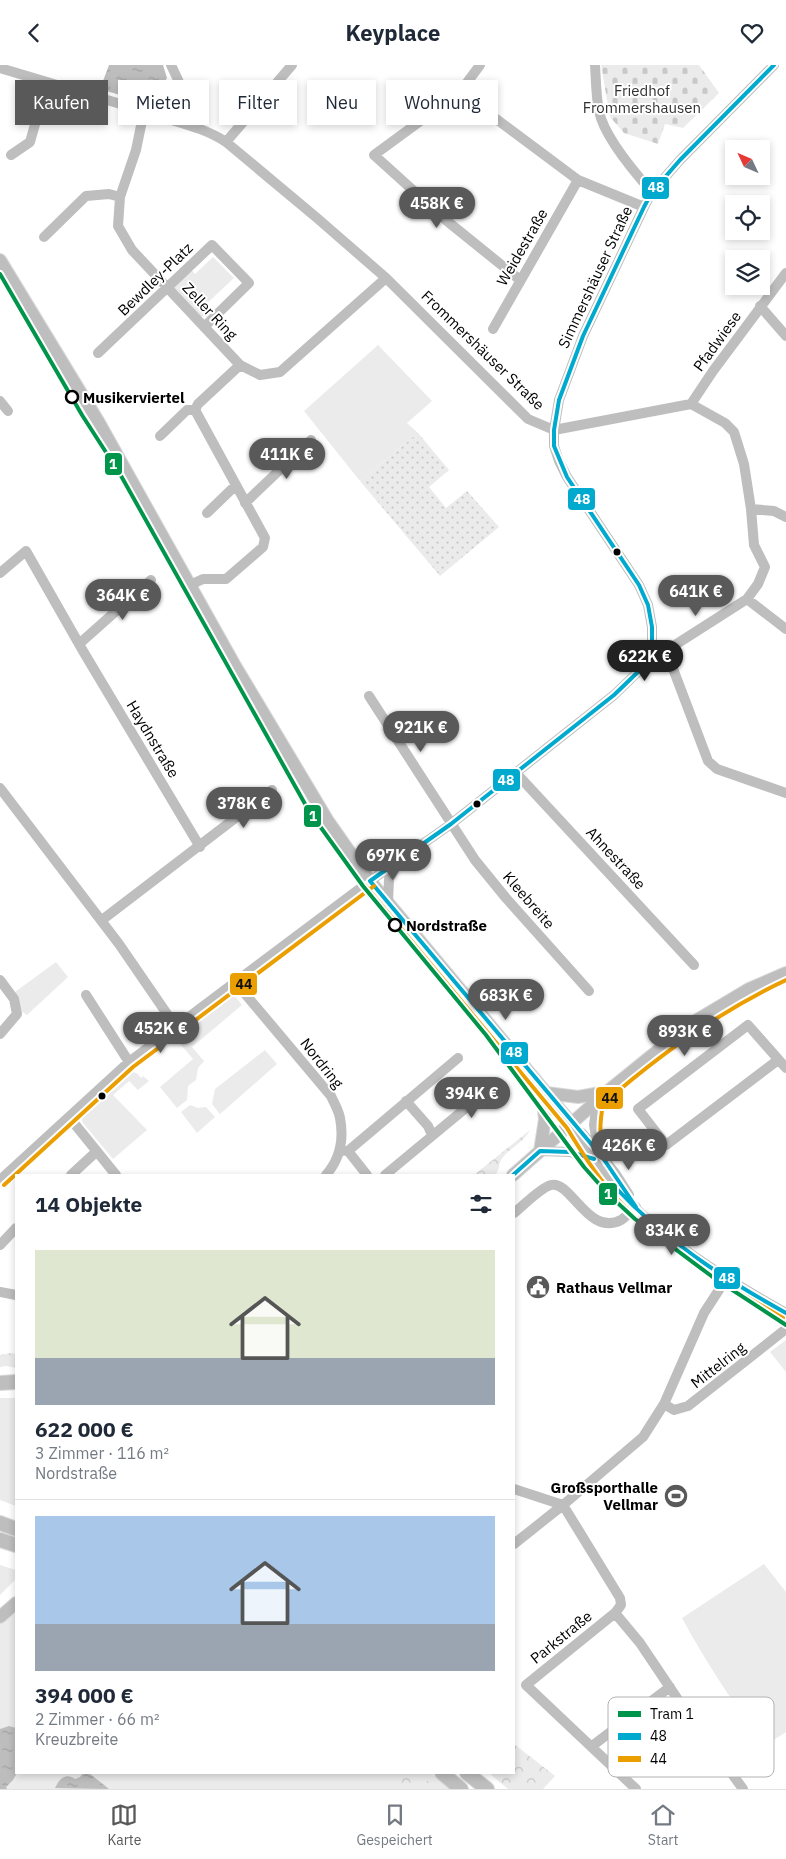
<!DOCTYPE html>
<html lang="de">
<head>
<meta charset="utf-8">
<style>
  body { margin:0; font-family:"IBM Plex Sans",sans-serif; background:#f6f6f7; color:#1f2937; height:100vh; display:flex; flex-direction:column; font-size:19px; white-space:nowrap }
  * { box-sizing:border-box; margin:0 }
  p { font-size:16px; color:#747a83 }
  .icon { flex:none; width:28px; height:28px; fill:none; stroke:currentColor; stroke-width:2; stroke-linecap:round; stroke-linejoin:round }
  .map { position:relative; flex:1; overflow:hidden }
  .details { position:absolute; left:15px; top:1109px; width:500px; height:600px; display:flex; flex-direction:column; background:#fff; border-radius:0px; box-shadow:0 2px 8px #0003 }
  .details>* { flex:none }
  .banner { position:absolute; left:15px; top:15px; width:500px; height:45px; display:flex; gap:10px }
  .needle { width:32px; rotate:314deg }
  .buttons { position:absolute; left:725px; top:75px; display:grid; gap:10px }
  .buttons a { display:grid; place-items:center; width:45px; height:45px; border-radius:0px; background:#fff; box-shadow:0 2px 8px #0003; font-size:25px }
  .price { position:absolute; translate:-50% -42px; padding:0 11px; border-radius:18px; background:#595959; color:#fff; font-size:16px; line-height:32px; filter:drop-shadow(0 1px 2px #0008) }
  .price::after { content:''; position:absolute; left:50%; top:30px; width:15px; height:11px; margin-left:-8px; background:inherit; clip-path:polygon(0 0,100% 0,50% 100%) }
  .price.current { background:#222; color:#fff }
  ul { padding:0; list-style:none }
  li { display:grid; align-content:center; gap:10px; height:265px; padding:0 20px }
  li+li { border-top:1px solid #e0e1e3 }
  li span { display:grid; place-items:center; height:155px; border-radius:0px; color:#555 }
  li>.icon { margin-inline-start:auto }
  span .icon { width:90px; height:90px; fill:#fffc; stroke-width:1 }
  li b { font-size:21px }
  h2 { display:flex; justify-content:space-between; align-items:center; height:60px; padding:0 20px; font-size:21px }
  .chip { padding:0 18px; border-radius:0px; background:#fff; box-shadow:0 2px 8px #0003; font-size:18px; line-height:45px }
  .chip.current { background:#595959; color:#fff }
  header { display:flex; justify-content:space-between; align-items:center; height:65px; padding:0 20px; background:#fff; font-size:22px; font-weight:700 }
  .tab-bar { display:flex; justify-content:space-around; align-items:center; height:70px; border-top:1px solid #e0e1e3; background:#fff; font-size:14px; color:#747a83 }
  .tab-bar a { display:grid; justify-items:center; gap:2px }
  .tab-bar .current { color:#595959 }
  .map>svg:first-child { display:block }
  .green { fill:#ebebeb }
  .forest { fill:url(#forest-crowns) }
  .cemetery { fill:url(#cemetery-stones) }
  .garden { fill:url(#garden-dots) }
  .water { fill:url(#water-ripples) }
  .lines { fill:none; stroke-linecap:round; stroke-linejoin:round }
  .major-casing { stroke:#dbdbdb; stroke-width:14 }
  .highway-casing { stroke:#dbdbdb; stroke-width:16 }
  .minor { stroke:#bebebe; stroke-width:10 }
  .major { stroke:#bebebe; stroke-width:12 }
  .highway { stroke:#bebebe; stroke-width:14 }
  .bus-1-casing { stroke:#fff; stroke-width:8 }
  .bus-2-casing { stroke:#fff; stroke-width:8 }
  .bus-1 { stroke:#00a9ce; stroke-width:4 }
  .bus-2 { stroke:#eb9e00; stroke-width:4 }
  .tram-1-casing { stroke:#fff; stroke-width:8 }
  .tram-1 { stroke:#00954b; stroke-width:4 }
  .stop-dot { fill:#fff; stroke:#000; stroke-width:2.5 }
  .bus-dot { fill:#000; stroke:#fff; stroke-width:2 }
  .labels { text-anchor:middle; dominant-baseline:central; stroke-width:4; stroke-linejoin:round; paint-order:stroke }
  .park-label { font-size:15px; fill:#313131; stroke:#fff }
  .street-label { font-size:15px; fill:#000; stroke:#fff }
  .stop-label { font-size:15px; font-weight:bold; fill:#000; stroke:#fff; text-anchor:start }
  .poi-label { font-size:15px; font-weight:bold; fill:#000; stroke:#fff; text-anchor:start }
  .key { fill:#fff; stroke:#b2b2b2; stroke-width:1 }
  .key-label { font-size:14px; fill:#000 }
  .line-badge { stroke:#fff; stroke-width:2 }
  .badge-label { font-size:14px; text-anchor:middle; font-weight:bold; fill:#fff }
  .pale-badge-label { font-size:14px; text-anchor:middle; font-weight:bold; fill:#111 }
</style>
</head>
<body>
<header><svg class="icon" aria-label="back" viewBox="0 0 24 24"><path d="M15 5l-7 7 7 7"/></svg>Keyplace<svg class="icon" aria-label="heart" viewBox="0 0 24 24"><path d="M12 20l-8-8c-3-5 5-10 8-4 3-6 11-1 8 4z"/></svg></header>
<div class="map">
<svg width="786" height="1724" viewBox="0 0 786 1724">
  <defs>
    <pattern id="forest-crowns" width="20" height="18" patternUnits="userSpaceOnUse" patternTransform="scale(1.25)"><rect width="20" height="18" fill="#ebebeb"/><path d="M2 6a3 3 0 1 1 6 0M12 15a3 3 0 1 1 6 0" fill="none" stroke="#c8c8c8"/></pattern>
    <pattern id="cemetery-stones" width="16" height="16" patternUnits="userSpaceOnUse" patternTransform="scale(1.25)"><rect width="16" height="16" fill="#ebebeb"/><path d="M2 7V4a2 2 0 0 1 4 0v3zM10 15v-3a2 2 0 0 1 4 0v3z" fill="#c8c8c8"/></pattern>
    <pattern id="garden-dots" width="8" height="8" patternUnits="userSpaceOnUse" patternTransform="scale(1.25)"><rect width="8" height="8" fill="#ebebeb"/><path d="M2 2h.1M6 6h.1" fill="none" stroke="#c8c8c8" stroke-width="1.8" stroke-linecap="round"/></pattern>
    <pattern id="water-ripples" width="26" height="14" patternUnits="userSpaceOnUse" patternTransform="scale(1.25)"><rect width="26" height="14" fill="#bdbdbd"/><path d="M2 4q2-2 4 0t4 0M15 11q2-2 4 0t4 0" fill="none" stroke="#a1a1a1"/></pattern>
  </defs>
  <rect width="100%" height="100%" fill="#fff"/>
  <path class="green" d="M213 192 234 213 202 243 208 250 207 252 200 251 170 220 189 202 195 209Z
    M378 280 432 336 407 358 418 368 360 416 304 346Z
    M56 897 68 912 27 950 21 946 15 927Z
    M234 930 242 940 192 982 204 996 198 1003 196 1015 188 1021 187 1035 177 1043 160 1022 193 994 176 974Z
    M265 985 277 999 220 1049 212 1039 215 1024Z
    M133 1007 138 1009 141 1013 143 1011 149 1016 138 1025 129 1016 113 1030 147 1065 113 1094 83 1058 81 1053Z
    M190 1040 198 1043 206 1042 215 1052 197 1068 181 1047Z
    M786 1275V1307L770 1287Z
    M0 1333H16V1441L0 1435Z
    M764 1499 786 1527V1667L766 1680C735 1643 705 1595 682 1553Z
    M0 1500 16 1505V1514L0 1530Z
    M16 1538V1708H431L451 1724H0V1552Z"/>
  <path class="forest" d="M530 1065C523 1079 507 1084 501 1095 498 1100 500 1105 495 1110H474Z
    M11 1288 16 1289V1303L6 1301 0 1302V1290Z
    M514 1679 555 1711 543 1724H508L489 1708H514Z
    M384 1708H417L439 1724H407Z"/>
  <path class="cemetery" d="M601 0H699L719 28 683 63 665 59 658 79 624 68 610 52Z"/>
  <path class="garden" d="M418 368 449 405 429 422 446 443 467 426 499 462 440 511 360 416Z"/>
  <path class="water" d="M109 0H163L167 13C161 25 155 31 143 37L100 24Z
    M9 1661 16 1663 17 1708 13 1715 6 1722 7 1724H0V1664Z
    M83 1708H89L109 1724 55 1723C59 1714 66 1707 75 1714L80 1712Z"/>
  <g class="lines">
    <g class="major-casing">
      <path id="major" d="M0 195 98 356 234 599 328 756 370 816 572 1059
        M547 1028 578 1032 606 1027
        M540 1086 545 1054 541 1023
        M513 1110 608 1026 692 958 749 924 786 908
        M0 1552 16 1538"/>
    </g>
    <g class="highway-casing">
      <path id="highway" d="M0 1318 16 1317
        M0 1458 16 1464
        M0 1475 16 1480
        M442 1708 461 1724
        M467 1708 487 1724"/>
    </g>
    <path class="minor" d="M171 0 186 32V40L179 57
      M480 0 460 27 374 90 447 156 520 215
      M595 0C596 15 596 32 599 46 604 72 635 108 652 127
      M0 3 144 46C172 57 200 60 226 77L317 153 386 213 528 354 554 365
      M460 27 578 115 644 142
      M144 46 136 85 120 132 118 161 132 185 240 300 260 310 280 307 386 213
      M226 77 292 0
      M11 90 30 77 47 17
      M44 172 86 131 109 129 120 132
      M760 241 786 271
      M493 264 578 115
      M98 288 212 180 249 218 204 262
      M0 336 8 346
      M691 339 713 306 786 208
      M554 365 691 339 725 358 734 367 744 399 751 444 774 446 786 452
      M160 371 187 345H195
      M245 438 311 375
      M207 448 235 421
      M0 508 26 486 83 586 200 782
      M190 520 203 514H226L263 482 265 473 195 345 198 339 240 300
      M747 534 786 564
      M79 579 151 515
      M652 585V562L648 540 639 520 567 412 559 396 554 381V365L559 335 583 271 644 142 652 127 680 95 774 0
      M652 585 665 592 672 601 708 696 717 704 786 728
      M369 631 475 795 506 833 589 926
      M516 708 694 900
      M0 723 119 879 176 962
      M388 837 389 814 398 798
      M102 855 272 725
      M0 915 14 934 17 949 0 969
      M236 918 331 1031C334 1038 339 1046 340 1053 344 1074 340 1094 326 1110
      M86 930 129 997
      M778 995 666 1080 638 1044 748 960 786 1003
      M406 1036 428 1061 432 1070
      M597 1036 594 1060 598 1084
      M69 1052 116 1110
      M572 1059C617 1147 702 1201 786 1248
      M582 1068 615 1108 629 1130
      M341 1085 348 1086 458 993
      M348 1086 367 1110
      M540 1086 570 1087 594 1094
      M71 1110 96 1087
      M385 1110 496 1018
      M0 1115 129 997 370 816 451 759 614 630 640 605 652 585 675 580 747 534 758 519 765 502 754 480 751 444
      M514 1148C523 1141 540 1123 551 1120 571 1115 588 1172 621 1155 626 1152 631 1146 636 1142
      M0 1180 16 1163
      M0 1227 16 1230
      M664 1339 674 1345 688 1341 786 1264
      M514 1424 563 1440
      M563 1440 620 1533 621 1540 615 1548 526 1620 636 1724
      M514 1479 563 1440 643 1372 664 1339 704 1248 726 1214
      M615 1548 640 1578 681 1639 743 1724
      M592 1681 670 1622"/>
    <use href="#major" class="major"/>
    <use href="#highway" class="highway"/>
    <g class="bus-1-casing">
      <path id="bus-1" d="M652 585V562L648 540 639 520 567 412 554 381V365L559 335 583 271 644 142 652 127 680 95 774 0
        M513 1110 540 1086 570 1087 594 1094
        M616 1123C665 1176 723 1213 786 1248
        M636 1142 603 1093 370 816 451 759 614 630 640 605 652 585"/>
    </g>
    <g class="bus-2-casing">
      <path id="bus-2" d="M365 820 567 1063C579 1083 592 1104 607 1122 654 1179 720 1217 783 1253
        M610 1091C597 1077 600 1057 603 1039 659 990 718 947 786 915
        M4 1120 133 1002 374 821"/>
    </g>
    <use href="#bus-1" class="bus-1"/>
    <use href="#bus-2" class="bus-2"/>
    <g class="tram-1-casing">
      <path id="tram-1" d="M0 209 82 350 120 409 309 746 363 821 486 970 584 1102 608 1129 635 1154 714 1213 786 1260"/>
    </g>
    <use href="#tram-1" class="tram-1"/>
  </g>
  <defs>
    <g id="civic-disc" transform="scale(1.25)"><circle r="9.5" fill="#595959" stroke="#fff"/><path d="M-.6-6.5H3V-4.5H.6V-3L4-1V1h2V6H-6V1h2V-1L-.6-3ZM-1.2 2.5V6h2.4V2.5Z" fill="#fff"/></g>
    <g id="stadium-disc" transform="scale(1.25)"><circle r="9.5" fill="#595959" stroke="#fff"/><path d="M0-5a6.5 5 0 1 0 0 10a6.5 5 0 1 0 0-10ZM-3.5-1.8h7v3.6h-7Z" fill="#fff"/></g>
  </defs>
  <g fill-rule="evenodd">
    <use href="#civic-disc" x="538" y="1222"/>
    <use href="#stadium-disc" x="676" y="1431"/>
  </g>
  <g class="stop-dot">
    <circle cx="72" cy="332" r="6"/>
    <circle cx="395" cy="860" r="6"/>
  </g>
  <g class="bus-dot">
    <circle cx="617" cy="487" r="4.5"/>
    <circle cx="477" cy="739" r="4.5"/>
    <circle cx="102" cy="1031" r="4.5"/>
  </g>
  <g class="labels">
    <g class="park-label">
      <text x="642" y="25">Friedhof<tspan x="642" dy="17">Frommershausen</tspan></text>
    </g>
    <g class="street-label">
      <text transform="translate(522 182) rotate(-60)">Weidestraße</text>
      <text transform="translate(595 212) rotate(-65)">Simmershäuser Straße</text>
      <text transform="translate(155 214) rotate(-44)">Bewdley-Platz</text>
      <text transform="translate(210 246) rotate(47)">Zeller Ring</text>
      <text transform="translate(717 276) rotate(-54)">Pfadwiese</text>
      <text transform="translate(483 285) rotate(44)">Frommershäuser Straße</text>
      <text transform="translate(153 674) rotate(59)">Haydnstraße</text>
      <text transform="translate(616 793) rotate(47)">Ahnestraße</text>
      <text transform="translate(529 835) rotate(49)">Kleebreite</text>
      <text transform="translate(322 998) rotate(52)">Nordring</text>
      <text transform="translate(718 1300) rotate(-38)">Mittelring</text>
      <text transform="translate(561 1572) rotate(-39)">Parkstraße</text>
    </g>
    <g class="stop-label">
      <text x="83" y="332">Musikerviertel</text>
      <text x="406" y="860">Nordstraße</text>
    </g>
    <g class="poi-label">
      <text x="556" y="1222">Rathaus Vellmar</text>
      <text x="658" y="1422" text-anchor="end">Großsporthalle<tspan x="658" dy="17">Vellmar</tspan></text>
    </g>
  </g>
  <rect x="608" y="1632" width="166" height="80" rx="8" class="key"/>
  <rect x="618" y="1646" width="23" height="6" fill="#00954b"/>
  <rect x="618" y="1668" width="23" height="7" fill="#00a9ce"/>
  <rect x="618" y="1691" width="23" height="6" fill="#eb9e00"/>
  <g class="key-label">
    <text x="650" y="1654">Tram 1</text>
    <text x="650" y="1676">48</text>
    <text x="650" y="1699">44</text>
  </g>
  <g class="line-badge">
    <rect x="641" y="111" width="29" height="24" rx="5" fill="#00a9ce"/>
    <rect x="104" y="387" width="19" height="24" rx="5" fill="#00954b"/>
    <rect x="567" y="422" width="29" height="24" rx="5" fill="#00a9ce"/>
    <rect x="492" y="703" width="29" height="24" rx="5" fill="#00a9ce"/>
    <rect x="303" y="739" width="19" height="24" rx="5" fill="#00954b"/>
    <rect x="229" y="907" width="29" height="24" rx="5" fill="#eb9e00"/>
    <rect x="500" y="976" width="29" height="24" rx="5" fill="#00a9ce"/>
    <rect x="595" y="1021" width="29" height="24" rx="5" fill="#eb9e00"/>
    <rect x="598" y="1117" width="20" height="24" rx="5" fill="#00954b"/>
    <rect x="713" y="1201" width="28" height="24" rx="5" fill="#00a9ce"/>
  </g>
  <g class="badge-label">
    <text x="656" y="127">48</text>
    <text x="113" y="404">1</text>
    <text x="582" y="439">48</text>
    <text x="506" y="720">48</text>
    <text x="313" y="756">1</text>
    <text x="514" y="992">48</text>
    <text x="608" y="1134">1</text>
    <text x="727" y="1218">48</text>
  </g>
  <g class="pale-badge-label">
    <text x="244" y="924">44</text>
    <text x="610" y="1038">44</text>
  </g>
</svg>
<div class="buttons">
<a><svg class="needle" viewBox="-14 -14 28 28"><path d="M0-13l5 13h-10z" fill="#e53935"/><path d="M0 13l5-13h-10z" fill="#747a83"/></svg></a>
<a><svg class="icon" aria-label="locate" viewBox="0 0 24 24"><circle cx="12" cy="12" r="6"/><path d="M12 2v4M12 18v4M2 12h4M18 12h4"/></svg></a>
<a><svg class="icon" aria-label="layers" viewBox="0 0 24 24"><path d="M12 4l9 5-9 5-9-5zM3 14l9 5 9-5"/></svg></a>
</div>
<b class="price" style="left:437px;top:164px">458K €</b>
<b class="price" style="left:287px;top:415px">411K €</b>
<b class="price" style="left:696px;top:552px">641K €</b>
<b class="price" style="left:123px;top:556px">364K €</b>
<b class="price current" style="left:645px;top:617px">622K €</b>
<b class="price" style="left:421px;top:688px">921K €</b>
<b class="price" style="left:244px;top:764px">378K €</b>
<b class="price" style="left:393px;top:816px">697K €</b>
<b class="price" style="left:506px;top:956px">683K €</b>
<b class="price" style="left:161px;top:989px">452K €</b>
<b class="price" style="left:685px;top:992px">893K €</b>
<b class="price" style="left:472px;top:1054px">394K €</b>
<b class="price" style="left:629px;top:1106px">426K €</b>
<b class="price" style="left:672px;top:1191px">834K €</b>
<div class="banner">
<a class="chip current">Kaufen</a>
<a class="chip">Mieten</a>
<a class="chip">Filter</a>
<a class="chip">Neu</a>
<a class="chip">Wohnung</a>
</div>
<section class="details">
<h2>14 Objekte<svg class="icon" aria-label="filters" viewBox="0 0 24 24"><path d="M4 7h16M4 17h16"/><circle cx="9" cy="7" r="2"/><circle cx="15" cy="17" r="2"/></svg></h2>
<ul>
<li><span style="background:linear-gradient(#dfe7d0 70%,#9aa5b1 0)"><svg class="icon" aria-label="home" viewBox="0 0 24 24"><path d="M3 11l9-7 9 7M6 9v11h12V9"/></svg></span><div><b>622 000 €</b><p>3 Zimmer · 116 m²</p><p>Nordstraße</p></div></li>
<li><span style="background:linear-gradient(#a9c7e8 70%,#9aa5b1 0)"><svg class="icon" aria-label="home" viewBox="0 0 24 24"><path d="M3 11l9-7 9 7M6 9v11h12V9"/></svg></span><div><b>394 000 €</b><p>2 Zimmer · 66 m²</p><p>Kreuzbreite</p></div></li>
</ul>
</section>
</div>
<nav class="tab-bar">
<a class="current"><svg class="icon" aria-label="map" viewBox="0 0 24 24"><path d="M3 6l6-2 6 2 6-2v14l-6 2-6-2-6 2zM9 4v14M15 6v14"/></svg>Karte</a>
<a><svg class="icon" aria-label="saved" viewBox="0 0 24 24"><path d="M7 4h10v16l-5-4-5 4z"/></svg>Gespeichert</a>
<a><svg class="icon" aria-label="home" viewBox="0 0 24 24"><path d="M3 11l9-7 9 7M6 9v11h12V9"/></svg>Start</a>
</nav>
</body>
</html>
